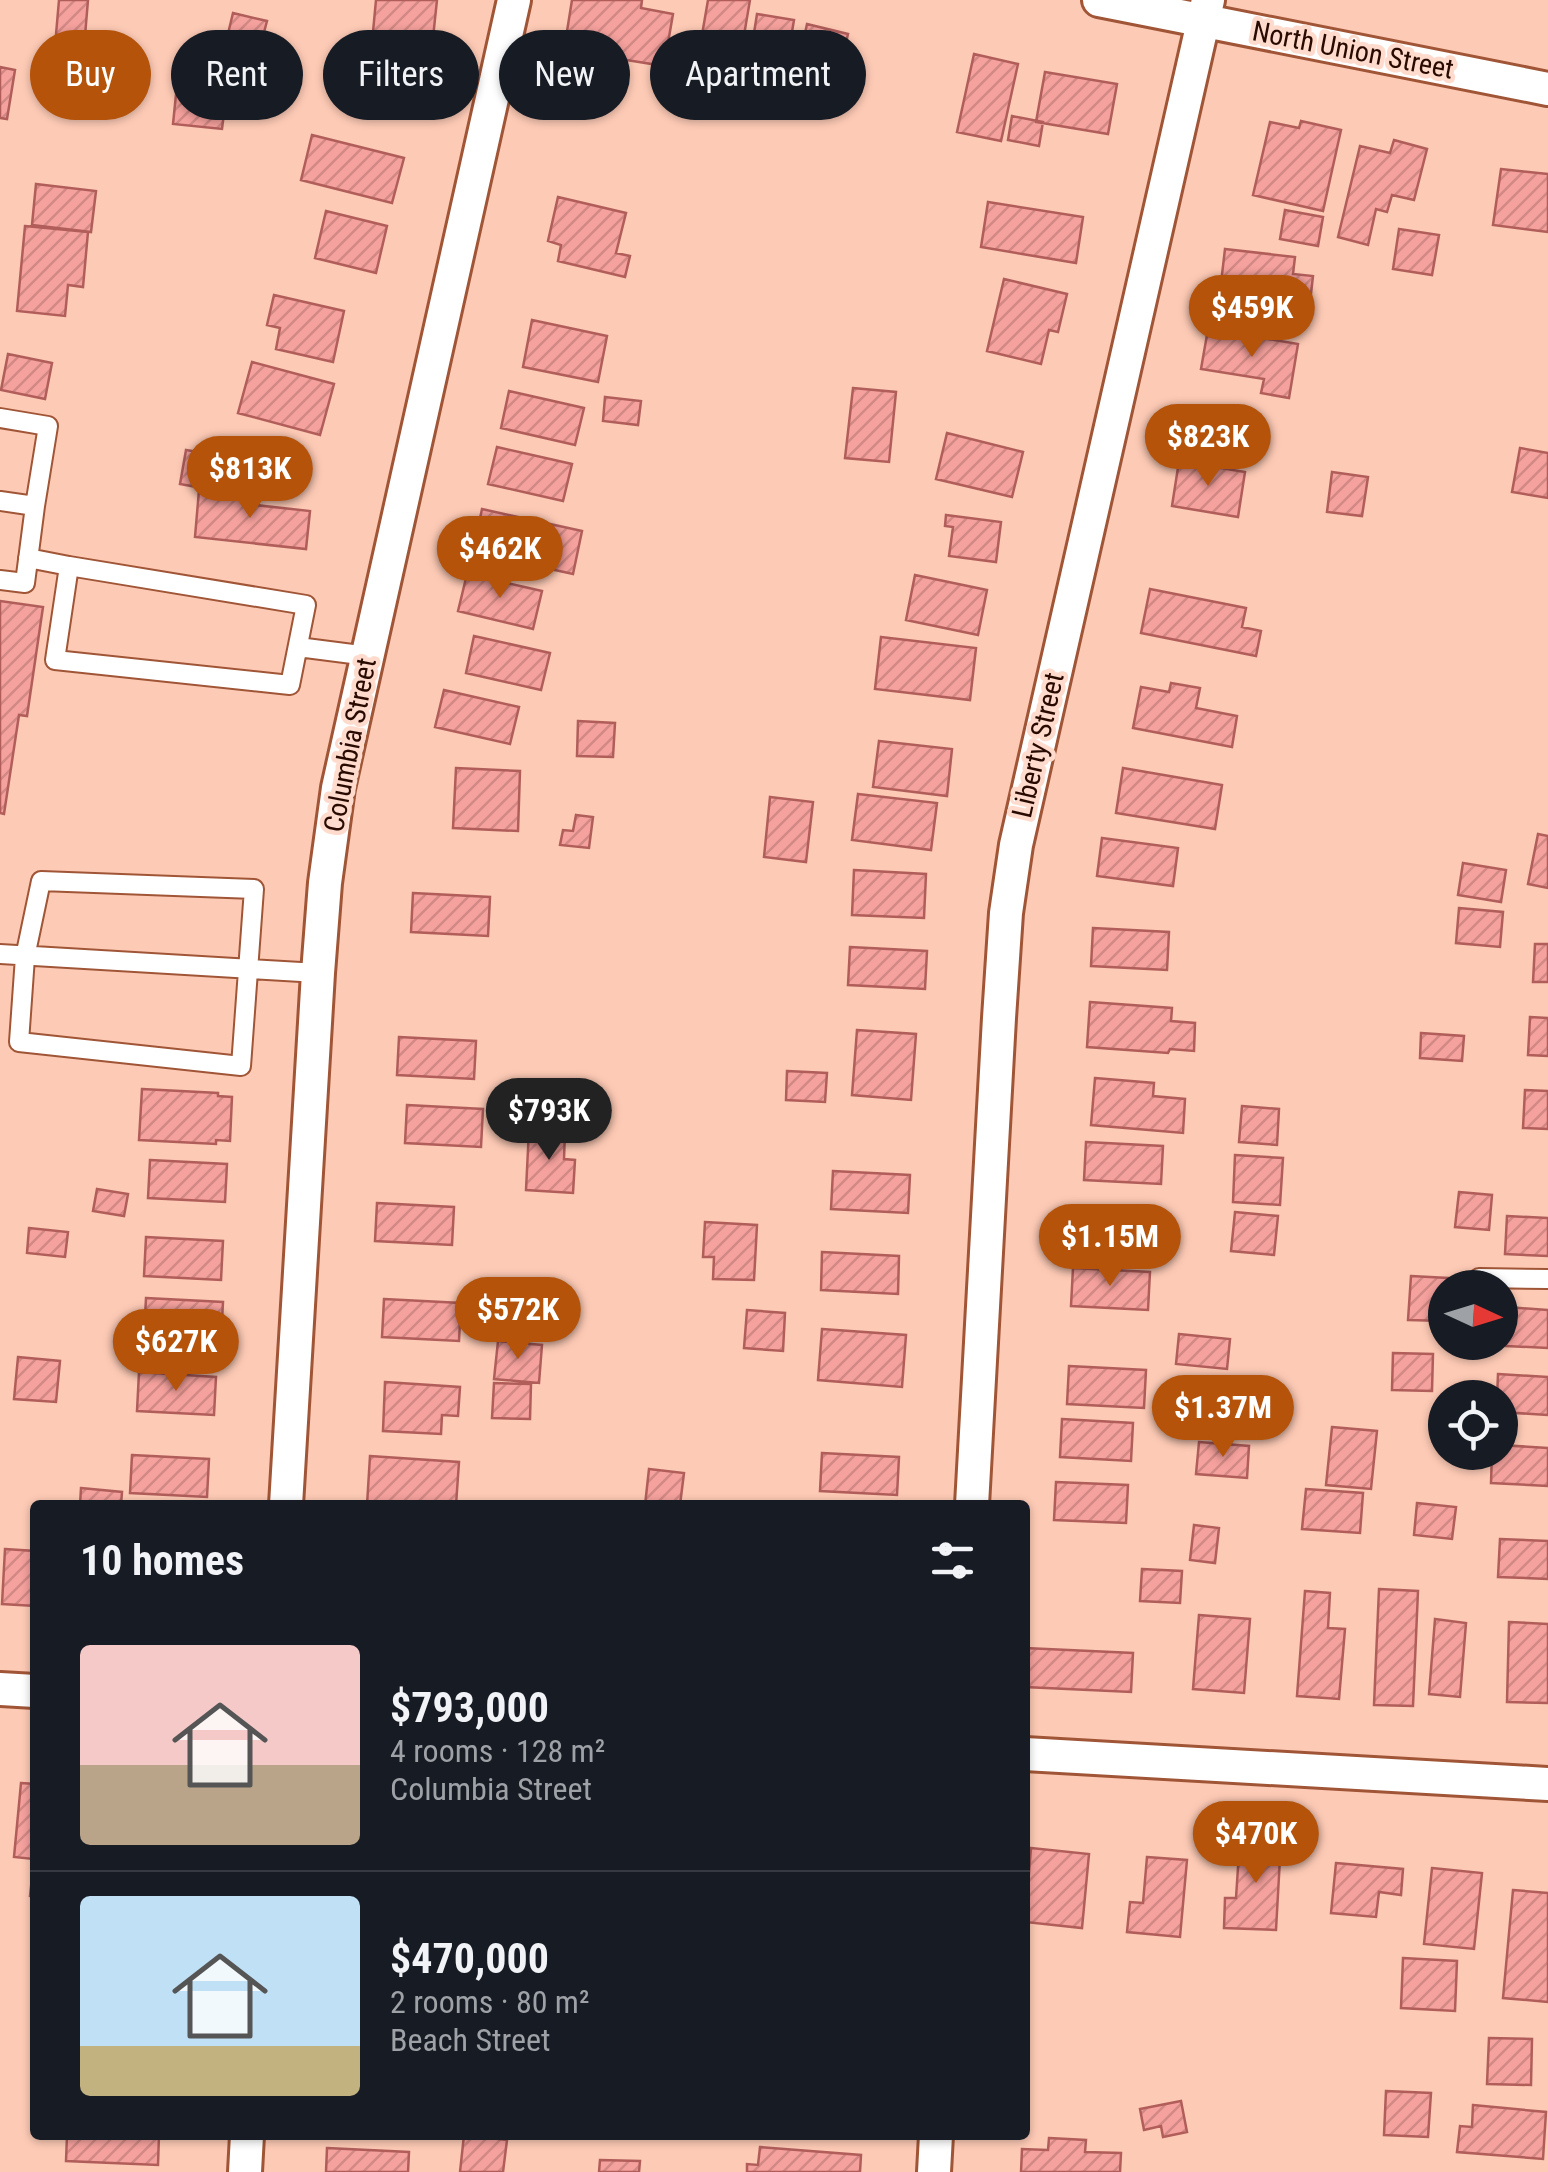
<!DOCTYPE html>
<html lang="en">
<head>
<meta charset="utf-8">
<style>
  body { margin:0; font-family:"Roboto Condensed",sans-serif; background:#20242c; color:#f1f3f6; height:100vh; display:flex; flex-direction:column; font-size:38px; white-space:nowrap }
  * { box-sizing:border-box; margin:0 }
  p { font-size:32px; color:#9ea1a6 }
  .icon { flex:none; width:55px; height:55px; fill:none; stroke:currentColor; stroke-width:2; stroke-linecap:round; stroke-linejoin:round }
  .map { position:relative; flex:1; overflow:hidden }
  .panel { position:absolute; left:30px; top:1500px; width:1000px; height:640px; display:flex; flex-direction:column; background:#171b24; border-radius:10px; box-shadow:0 2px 8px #0004 }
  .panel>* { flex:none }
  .hud { position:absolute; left:30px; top:30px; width:1000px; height:90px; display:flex; gap:20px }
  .needle { width:65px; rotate:94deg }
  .fabs { position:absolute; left:1428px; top:1270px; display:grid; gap:20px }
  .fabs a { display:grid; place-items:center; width:90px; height:90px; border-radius:50%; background:#171b24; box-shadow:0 2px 8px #0004; font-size:50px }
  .price { position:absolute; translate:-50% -85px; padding:0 22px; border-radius:35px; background:#b45309; color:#fff; font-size:32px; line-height:65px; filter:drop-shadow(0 2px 5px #0008) }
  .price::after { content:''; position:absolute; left:50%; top:60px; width:30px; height:22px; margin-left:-15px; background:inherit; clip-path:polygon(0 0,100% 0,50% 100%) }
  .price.current { background:#222; color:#fff }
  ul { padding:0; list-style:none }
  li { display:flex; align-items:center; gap:30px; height:250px; padding:0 50px }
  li+li { border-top:2px solid #363941 }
  li span { display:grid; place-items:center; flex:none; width:280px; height:200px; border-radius:10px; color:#555 }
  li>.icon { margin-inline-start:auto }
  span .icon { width:120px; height:120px; fill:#fffc; stroke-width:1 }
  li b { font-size:42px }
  h2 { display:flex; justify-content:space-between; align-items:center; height:120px; padding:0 50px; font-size:42px }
  .pill { padding:0 35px; border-radius:45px; background:#171b24; box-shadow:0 2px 8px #0004; font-size:35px; line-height:90px }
  .pill.current { background:#b45309; color:#fff }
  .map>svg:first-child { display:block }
  .building { fill:url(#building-hatch); stroke:#b15e5b; stroke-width:2.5 }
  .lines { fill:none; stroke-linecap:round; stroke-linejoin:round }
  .service-casing { stroke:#a05536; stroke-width:22 }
  .minor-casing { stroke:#a05536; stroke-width:38 }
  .service { stroke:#fff; stroke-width:18 }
  .minor { stroke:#fff; stroke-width:32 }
  .labels { text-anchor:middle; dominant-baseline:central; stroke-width:9; stroke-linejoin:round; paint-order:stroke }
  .street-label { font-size:28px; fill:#280a01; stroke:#ffdbcd }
</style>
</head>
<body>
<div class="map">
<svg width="1548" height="2172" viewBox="0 0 1548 2172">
  <defs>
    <pattern id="building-hatch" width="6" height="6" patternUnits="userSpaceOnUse" patternTransform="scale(2.5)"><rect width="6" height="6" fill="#f5a19d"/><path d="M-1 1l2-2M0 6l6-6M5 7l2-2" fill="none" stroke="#d28985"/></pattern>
  </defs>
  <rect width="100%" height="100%" fill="#fdcab5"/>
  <path class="building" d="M59 0H88L84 48 55 46Z
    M376 0H437L433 38 373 32Z
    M572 0H642L641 8 673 14 664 66 564 50Z
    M708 0H750L733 100 692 93Z
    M233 13 267 21 258 55 225 46Z
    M757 14 794 20 780 102 744 96Z
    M807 24 848 34 833 100 793 90Z
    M974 54 1018 64 1001 141 957 132Z
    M0 67 15 70 7 119 0 118Z
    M1045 72 1117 84 1108 134 1036 122Z
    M178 75 247 83 244 115 224 113 222 129 173 124Z
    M1012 116 1043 122 1039 146 1008 140Z
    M1301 121 1341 130 1323 211 1253 195 1270 122 1299 128Z
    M312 135 404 158 392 203 301 180Z
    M1394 140 1427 149 1414 200 1392 195 1387 212 1376 209 1368 245 1338 237 1360 146 1390 153Z
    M1501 169 1548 174V232L1493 225Z
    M36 184 96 191 91 232 32 225Z
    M558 197 626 213 616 253 630 256 625 277 558 261 561 245 548 241Z
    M988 202 1083 217 1076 263 981 247Z
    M1285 210 1323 217 1318 246 1280 239Z
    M326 211 387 226 376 273 315 258Z
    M25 226 88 232 83 287 68 285 65 316 17 311Z
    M1399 229 1439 235 1432 275 1393 269Z
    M1225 249 1295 257 1293 274 1313 276 1309 311 1219 300Z
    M1004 279 1067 294 1058 332 1049 330 1041 364 987 351Z
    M274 295 344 311 333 362 276 349 280 328 267 325Z
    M532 320 607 336 598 382 523 367Z
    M1208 329 1298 344 1289 398 1261 393 1264 379 1201 369Z
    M8 354 52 363 45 399 1 390Z
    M252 362 334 384 320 435 238 413Z
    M853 388 896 392 889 462 845 458Z
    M509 391 584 408 575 445 501 428Z
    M605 397 641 401 638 425 603 421Z
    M947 433 1023 452 1012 497 936 479Z
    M497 447 572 464 563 501 488 484Z
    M1520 448 1548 453V498L1512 492Z
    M186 450 224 456 218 491 180 484Z
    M1179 461 1245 472 1238 517 1172 506Z
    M1332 472 1368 477 1362 516 1327 512Z
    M199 490 247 495 246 504 310 511 306 549 195 537Z
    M482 509 582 531 573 574 473 552Z
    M946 515 1001 522 996 562 949 556 953 527 945 526Z
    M467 574 542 591 533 629 458 611Z
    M915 575 987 590 978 635 906 620Z
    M1150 589 1246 608 1242 627 1261 631 1256 656 1141 633Z
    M0 601 43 607 27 716 19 715 4 814 0 813Z
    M474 636 550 653 541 690 466 673Z
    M881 637 976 648 970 700 875 689Z
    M1171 683 1200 688 1196 708 1237 716 1232 747 1133 728 1141 687 1169 692Z
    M444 690 519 707 510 744 435 727Z
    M578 721 615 723 613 757 577 756Z
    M879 741 952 749 947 796 873 787Z
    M456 768 520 771 518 831 453 828Z
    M1123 768 1222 785 1215 829 1116 813Z
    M858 794 937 803 931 850 852 840Z
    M770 797 813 802 806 862 764 857Z
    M576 815 593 817 589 848 560 845 563 830 573 831Z
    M1538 834 1548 836V888L1528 884Z
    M1102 838 1178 848 1173 886 1097 876Z
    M1463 863 1506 870 1501 902 1458 895Z
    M854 870 926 874 924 918 852 915Z
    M413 893 490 897 488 936 411 932Z
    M1459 908 1503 912 1500 947 1456 943Z
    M1093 928 1169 932 1167 970 1091 966Z
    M1535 944H1548V982H1533Z
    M850 947 927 951 925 989 848 985Z
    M1090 1002 1172 1008 1171 1021 1195 1023 1194 1051 1170 1049 1168 1053 1087 1047Z
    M1530 1017 1548 1018V1056L1528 1055Z
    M857 1030 916 1034 911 1100 852 1095Z
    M1421 1033 1464 1036 1462 1061 1420 1058Z
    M399 1037 476 1041 474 1079 397 1075Z
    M787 1071 827 1073 825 1102 786 1100Z
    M1095 1078 1154 1083 1153 1096 1185 1099 1183 1133 1091 1125Z
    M142 1089 218 1093V1096L232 1097 230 1141 216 1140V1144L139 1140Z
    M1525 1090 1548 1091V1129L1523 1128Z
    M407 1105 483 1109 481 1147 405 1143Z
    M1242 1106 1279 1109 1277 1145 1239 1142Z
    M529 1129 565 1131 564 1159 575 1160 573 1193 526 1190Z
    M1086 1142 1163 1146 1161 1184 1084 1180Z
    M1235 1155 1283 1158 1280 1205 1233 1202Z
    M150 1160 227 1164 225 1202 148 1198Z
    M833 1171 910 1175 908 1213 831 1209Z
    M97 1189 128 1194 124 1216 93 1211Z
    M1459 1192 1492 1195 1489 1230 1455 1227Z
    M377 1203 454 1207 452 1245 375 1241Z
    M1235 1212 1278 1216 1274 1255 1231 1251Z
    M1081 1214 1158 1218 1156 1256 1079 1252Z
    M1507 1216 1548 1218V1256L1505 1254Z
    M705 1222 757 1225 754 1280 713 1279 714 1257H703Z
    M29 1228 68 1232 65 1257 27 1253Z
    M146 1237 223 1241 221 1280 144 1276Z
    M822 1252 899 1256 898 1294 821 1290Z
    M1073 1268 1150 1272 1148 1310 1071 1306Z
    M1411 1276 1448 1278 1447 1288H1445V1321L1408 1320Z
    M146 1298 223 1302 221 1340 144 1336Z
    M384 1299 461 1303 459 1341 382 1337Z
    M1507 1307 1548 1310V1348L1506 1346Z
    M747 1310 785 1313 783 1351 744 1348Z
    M822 1329 906 1335 902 1387 818 1380Z
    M1179 1334 1230 1339 1227 1369 1176 1364Z
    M498 1341 542 1345 539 1383 494 1379Z
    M1393 1353 1433 1354 1432 1391 1392 1390Z
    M18 1357 60 1361 56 1402 14 1399Z
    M1069 1366 1146 1370 1144 1408 1067 1404Z
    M139 1372 216 1377 214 1415 137 1411Z
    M1498 1374 1548 1377V1415L1500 1412V1398H1497Z
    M385 1382 460 1387 458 1416 442 1415 441 1434 383 1431Z
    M494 1383 531 1384 530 1419 492 1418Z
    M1197 1383 1250 1386 1249 1422 1195 1419Z
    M1062 1419 1133 1423 1131 1461 1060 1457Z
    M1332 1427 1377 1431 1371 1489 1326 1485Z
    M1199 1442 1249 1446 1247 1478 1196 1474Z
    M1500 1445 1548 1448V1486L1491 1483 1492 1452H1500Z
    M822 1453 899 1457 897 1495 820 1491Z
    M132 1455 209 1459 207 1497 130 1493Z
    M370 1456 459 1462 456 1505H367Z
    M649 1469 684 1473 680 1505H645Z
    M1056 1482 1128 1485 1126 1523 1054 1520Z
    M81 1488 122 1492 121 1505H80Z
    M1306 1489 1363 1493 1360 1533 1302 1529Z
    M1417 1503 1456 1507 1452 1539 1414 1535Z
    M1194 1525 1219 1528 1215 1563 1190 1560Z
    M1500 1539 1548 1541V1579L1498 1577Z
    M5 1549 35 1551V1606L2 1604Z
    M1142 1569 1182 1571 1180 1603 1140 1601Z
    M1379 1589 1418 1591 1413 1706 1374 1705Z
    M1305 1591 1330 1593 1328 1628 1345 1629 1339 1699 1297 1696Z
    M1199 1615 1250 1619 1244 1693 1193 1689Z
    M1435 1619 1466 1623 1460 1697 1429 1694Z
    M1509 1622 1548 1624V1703L1507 1702Z
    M1025 1648 1133 1653 1131 1692 1025 1687Z
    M21 1783 35 1784V1897L30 1896 34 1859 14 1857Z
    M1240 1837 1281 1840 1276 1930 1224 1928 1225 1898H1236Z
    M1031 1848 1089 1854 1082 1928 1025 1922Z
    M1147 1857 1187 1860 1180 1937 1127 1932 1130 1902 1143 1903Z
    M1336 1863 1403 1869 1401 1895 1379 1892 1376 1917 1331 1913Z
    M1432 1868 1482 1873 1474 1949 1424 1944Z
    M1513 1890 1548 1893V2002L1503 1998Z
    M1403 1958 1457 1961 1455 2011 1401 2008Z
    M1489 2038 1532 2039 1531 2085 1487 2084Z
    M1386 2091 1431 2093 1428 2137 1384 2135Z
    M1181 2101 1187 2132 1163 2137 1161 2126 1144 2130 1140 2109Z
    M1473 2105 1546 2112 1543 2159 1457 2152 1460 2126 1472 2127Z
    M67 2135H159L158 2165 66 2161Z
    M464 2135 507 2140 503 2172H460Z
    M1049 2138 1086 2140 1085 2152 1121 2153 1120 2172H1021L1022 2149 1048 2150Z
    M760 2147 861 2155 860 2172H747V2164L758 2165Z
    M327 2148 409 2152 408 2172H326Z
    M600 2160 640 2161 639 2172H599Z"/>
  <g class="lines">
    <g class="service-casing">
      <path id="service" d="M0 418 48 426 35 506 0 501
        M28 558 69 566
        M69 566 306 605 290 685 55 660Z
        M0 580 25 583 35 506
        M298 647 368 656
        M41 881 254 889 241 1066 19 1042 25 957Z
        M0 954 318 973
        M1479 1278 1548 1279"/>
    </g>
    <g class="minor-casing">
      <path id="minor" d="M1099 0 1548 89
        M286 1505 318 973 325 883 338 788 514 0
        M972 1505 999 1018 1006 913 1016 845 1208 0
        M0 1689 35 1691
        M1025 1754 1548 1784
        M245 2172 247 2135
        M934 2172 936 2135"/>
    </g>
    <use href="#service" class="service"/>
    <use href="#minor" class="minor"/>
  </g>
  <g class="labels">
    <g class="street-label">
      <text transform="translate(1353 50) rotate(11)">North Union Street</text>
      <text transform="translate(350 745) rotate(-79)">Columbia Street</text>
      <text transform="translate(1038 745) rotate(-77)">Liberty Street</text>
    </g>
  </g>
</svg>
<div class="fabs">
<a><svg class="needle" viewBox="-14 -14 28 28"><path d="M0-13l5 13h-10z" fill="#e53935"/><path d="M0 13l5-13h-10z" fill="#9ea1a6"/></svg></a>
<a><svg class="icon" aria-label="locate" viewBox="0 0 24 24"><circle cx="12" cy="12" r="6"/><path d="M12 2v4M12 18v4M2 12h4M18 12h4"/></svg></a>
</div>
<b class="price" style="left:1252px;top:360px">$459K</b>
<b class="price" style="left:1208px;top:489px">$823K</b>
<b class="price" style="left:250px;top:521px">$813K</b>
<b class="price" style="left:500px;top:601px">$462K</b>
<b class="price current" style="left:549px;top:1163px">$793K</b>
<b class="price" style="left:1110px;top:1289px">$1.15M</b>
<b class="price" style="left:518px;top:1362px">$572K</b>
<b class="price" style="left:176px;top:1394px">$627K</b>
<b class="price" style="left:1223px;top:1460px">$1.37M</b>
<b class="price" style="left:1256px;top:1886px">$470K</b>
<div class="hud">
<a class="pill current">Buy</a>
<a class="pill">Rent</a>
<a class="pill">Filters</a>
<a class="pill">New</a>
<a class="pill">Apartment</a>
</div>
<section class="panel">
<h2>10 homes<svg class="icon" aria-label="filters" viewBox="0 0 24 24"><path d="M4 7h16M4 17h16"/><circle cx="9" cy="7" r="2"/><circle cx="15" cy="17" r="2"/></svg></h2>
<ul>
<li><span style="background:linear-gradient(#f6c9c9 60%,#b9a48a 0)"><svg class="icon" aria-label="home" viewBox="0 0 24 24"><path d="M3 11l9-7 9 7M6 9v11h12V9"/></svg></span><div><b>$793,000</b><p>4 rooms · 128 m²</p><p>Columbia Street</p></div></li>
<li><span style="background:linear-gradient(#bfe0f5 75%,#c2b280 0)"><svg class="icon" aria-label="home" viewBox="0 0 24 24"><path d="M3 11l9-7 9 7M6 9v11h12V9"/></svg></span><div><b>$470,000</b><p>2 rooms · 80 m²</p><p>Beach Street</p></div></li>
</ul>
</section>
</div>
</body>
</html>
